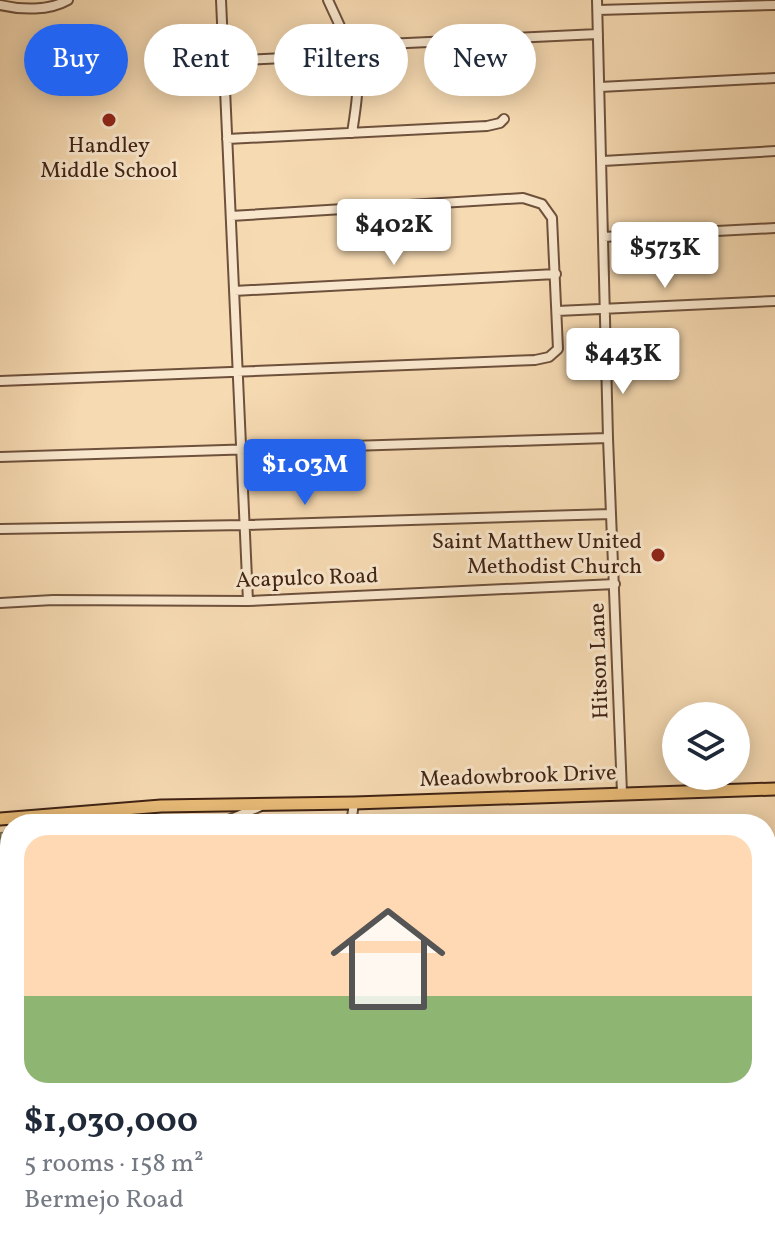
<!DOCTYPE html>
<html lang="en">
<head>
<meta charset="utf-8">
<style>
  body { margin:0; font-family:Vollkorn,serif; background:#f6f6f7; color:#1f2937; height:100vh; display:flex; flex-direction:column; font-size:30px; white-space:nowrap }
  * { box-sizing:border-box; margin:0 }
  p { font-size:26px; color:#747a83 }
  .icon { flex:none; width:44px; height:44px; fill:none; stroke:currentColor; stroke-width:2; stroke-linecap:round; stroke-linejoin:round }
  .map { position:relative; flex:1; overflow:hidden }
  .panel { position:absolute; left:0px; top:814px; width:776px; height:442px; display:flex; flex-direction:column; background:#fff; border-radius:32px 32px 0 0; box-shadow:0 4px 20px #0003 }
  .panel>* { flex:none }
  .top-card { position:absolute; left:24px; top:24px; width:728px; height:72px; display:flex; gap:16px }
  .controls { position:absolute; left:662px; top:702px; display:grid; gap:16px }
  .controls a { display:grid; place-items:center; width:88px; height:88px; border-radius:50%; background:#fff; box-shadow:0 4px 20px #0003; font-size:40px }
  .price { position:absolute; translate:-50% -68px; padding:0 18px; border-radius:8px; background:#fff; color:#222; font-size:26px; line-height:52px; filter:drop-shadow(0 2px 4px #0008) }
  .price::after { content:''; position:absolute; left:50%; top:48px; width:24px; height:18px; margin-left:-12px; background:inherit; clip-path:polygon(0 0,100% 0,50% 100%) }
  .price.selected { background:#2563eb; color:#fff }
  ul { padding:0; list-style:none }
  li { display:grid; align-content:center; gap:16px; height:424px; padding:0 24px }
  li+li { border-top:2px solid #e0e1e3 }
  li span { display:grid; place-items:center; height:248px; border-radius:24px; color:#555 }
  li>.icon { margin-inline-start:auto }
  span .icon { width:144px; height:144px; fill:#fffc; stroke-width:1 }
  li b { font-size:34px }
  .chip { padding:0 28px; border-radius:36px; background:#fff; box-shadow:0 4px 20px #0003; font-size:28px; line-height:72px }
  .chip.selected { background:#2563eb; color:#fff }
  .map>svg:first-child { display:block }
  .green { fill:#b7c190; stroke:#7c7252; stroke-width:2 }
  .lines { fill:none; stroke-linecap:round; stroke-linejoin:round }
  .minor-casing { stroke:#6e513c; stroke-width:12 }
  .major-casing { stroke:#402314; stroke-width:15 }
  .minor { stroke:#f9e7cd; stroke-width:8 }
  .major { stroke:#ebbd79; stroke-width:11 }
  .poi-dot { fill:#8f2418; stroke:#f9e7cd; stroke-width:3 }
  .labels { text-anchor:middle; dominant-baseline:central; stroke-width:6; stroke-linejoin:round; paint-order:stroke }
  .poi-label { font-size:22px; fill:#402314; stroke:#f9e7cd }
  .street-label { font-size:22px; fill:#402314; stroke:#f9e7cd }
</style>
</head>
<body>
<div class="map">
<svg width="775" height="1255" viewBox="0 0 775 1255">
  <rect width="100%" height="100%" fill="#f6dab2"/>
  <filter id="stains"><feTurbulence type="fractalNoise" baseFrequency=".0025" numOctaves="4"/><feColorMatrix values="0 0 0 0 .2 0 0 0 0 .09 0 0 0 0 .02 0 0 0 .5 -.17"/></filter>
  <radialGradient id="worn" r=".72"><stop offset=".6" stop-color="#630" stop-opacity="0"/><stop offset="1" stop-color="#630" stop-opacity=".3"/></radialGradient>
  <path class="green" d="M10 832V1015L0 1024V833Z
    M766 912H775V1148H766Z"/>
  <g class="lines">
    <g class="minor-casing">
      <path id="minor" d="M221 0 248 601
        M328 0C341 29 360 63 357 95 356 108 354 120 352 133
        M597 0 608 438 622 793
        M0 5C21 10 49 11 68 0
        M598 10 775 5
        M224 61 324 56 364 45 598 34
        M600 87 775 78
        M227 139 487 126 500 123 504 119
        M603 161 775 151
        M603 237 775 228
        M234 291 556 274
        M557 311 775 301
        M0 381 535 360 549 357 558 349 552 218 542 204 523 198 231 216
        M0 457 608 438
        M0 529 245 525 611 514
        M0 603 53 600 248 601 615 584
        M219 824 259 807
        M351 824 354 803
        M0 1036 10 1026
        M0 1039 10 1056
        M766 1189 775 1188
        M0 1191 10 1175
        M238 1246 252 1255
        M359 1246 369 1255
        M526 1246 527 1255
        M719 1246V1255
        M63 1255 65 1246
        M152 1255 158 1246"/>
    </g>
    <g class="major-casing">
      <path id="major" d="M0 819 161 806 354 803 775 789"/>
    </g>
    <use href="#minor" class="minor"/>
    <use href="#major" class="major"/>
  </g>
  <g class="poi-dot">
    <circle cx="109" cy="120" r="8"/>
    <circle cx="658" cy="555" r="8"/>
  </g>
  <g class="labels">
    <g class="poi-label">
      <text x="109" y="146">Handley<tspan x="109" dy="25">Middle School</tspan></text>
      <text x="642" y="542" text-anchor="end">Saint Matthew United<tspan x="642" dy="25">Methodist Church</tspan></text>
    </g>
    <g class="street-label">
      <text transform="translate(307 579) rotate(-2)">Acapulco Road</text>
      <text transform="translate(600 661) rotate(-92)">Hitson Lane</text>
      <text transform="translate(518 777) rotate(-2)">Meadowbrook Drive</text>
    </g>
  </g>
  <rect width="100%" height="100%" filter="url(#stains)"/>
  <rect width="100%" height="100%" fill="url(#worn)"/>
</svg>
<div class="controls">
<a><svg class="icon" aria-label="layers" viewBox="0 0 24 24"><path d="M12 4l9 5-9 5-9-5zM3 14l9 5 9-5"/></svg></a>
</div>
<b class="price" style="left:394px;top:267px">$402K</b>
<b class="price" style="left:665px;top:290px">$573K</b>
<b class="price" style="left:623px;top:396px">$443K</b>
<b class="price selected" style="left:305px;top:507px">$1.03M</b>
<div class="top-card">
<a class="chip selected">Buy</a>
<a class="chip">Rent</a>
<a class="chip">Filters</a>
<a class="chip">New</a>
</div>
<section class="panel">
<ul>
<li><span style="background:linear-gradient(#ffd9b3 65%,#8fb573 0)"><svg class="icon" aria-label="home" viewBox="0 0 24 24"><path d="M3 11l9-7 9 7M6 9v11h12V9"/></svg></span><div><b>$1,030,000</b><p>5 rooms · 158 m²</p><p>Bermejo Road</p></div></li>
</ul>
</section>
</div>
</body>
</html>
